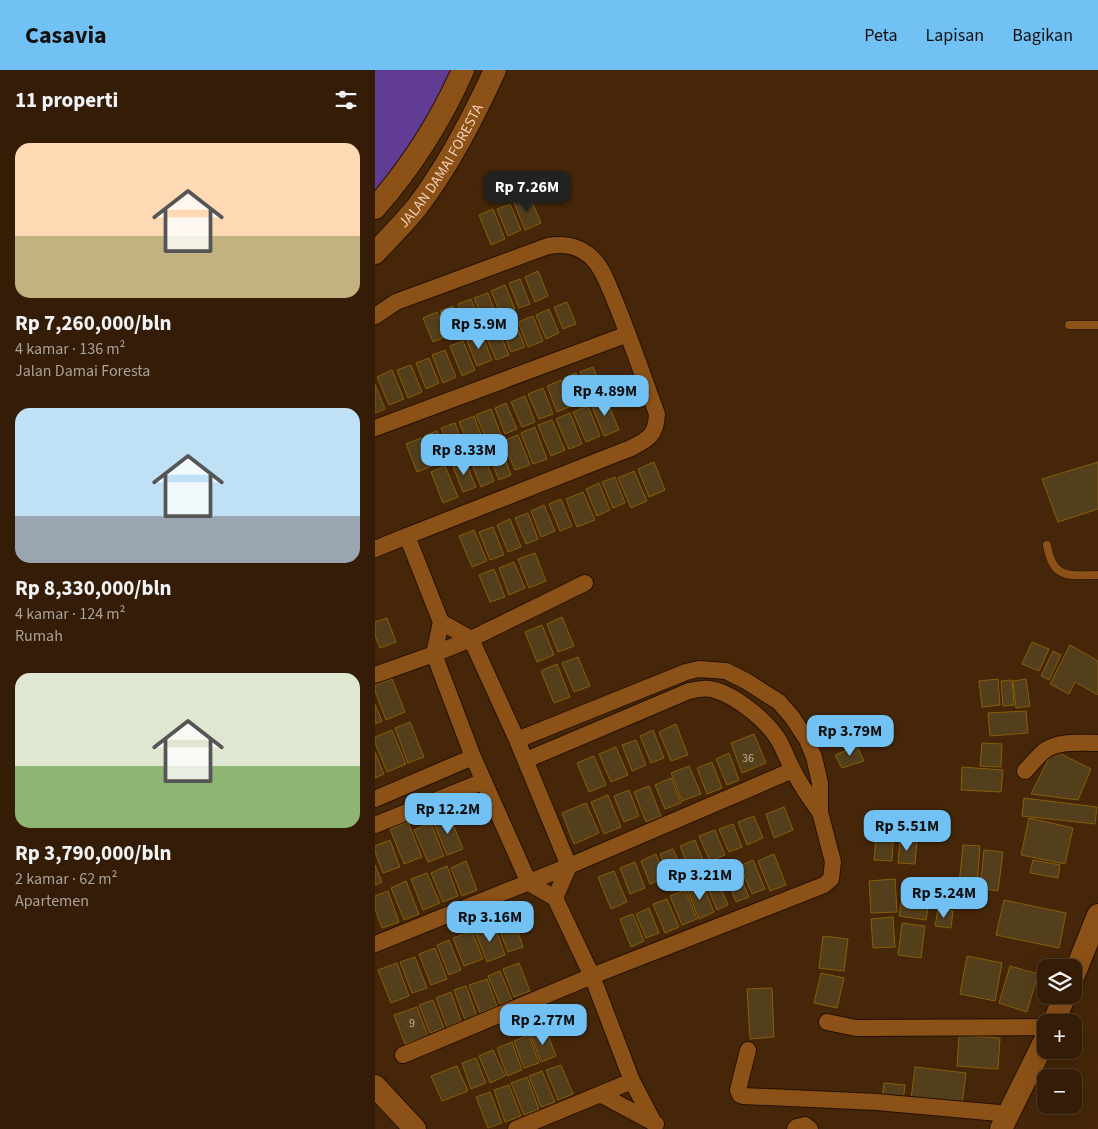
<!DOCTYPE html>
<html lang="id">
<head>
<meta charset="utf-8">
<style>
  body { margin:0; font-family:"Source Sans 3",sans-serif; background:#3c2510; color:#f1f3f6; height:100vh; display:flex; flex-direction:column; font-size:19px; white-space:nowrap }
  * { box-sizing:border-box; margin:0 }
  p { font-size:16px; color:#a9a19b }
  .icon { flex:none; width:28px; height:28px; fill:none; stroke:currentColor; stroke-width:2; stroke-linecap:round; stroke-linejoin:round }
  .map { position:relative; flex:1; overflow:hidden }
  .sheet { display:flex; flex-direction:column; background:#341c06; width:375px }
  .sheet>* { flex:none }
  .fabs { position:absolute; left:662px; top:889px; display:grid; gap:10px }
  .fabs a { display:grid; place-items:center; width:45px; height:45px; border-radius:10px; background:#341c06; box-shadow:0 5px 20px #0002,0 0 0 1px #4e3a28; font-size:25px }
  .price { position:absolute; translate:-50% -42px; padding:0 11px; border-radius:10px; background:#72c1f5; color:#111; font-size:16px; line-height:32px; filter:drop-shadow(0 1px 2px #0008) }
  .price::after { content:''; position:absolute; left:50%; top:30px; width:15px; height:11px; margin-left:-8px; background:inherit; clip-path:polygon(0 0,100% 0,50% 100%) }
  .price.active { background:#222; color:#fff }
  ul { padding:0; list-style:none }
  li { display:grid; align-content:center; gap:10px; height:265px; padding:0 15px }
  li span { display:grid; place-items:center; height:155px; border-radius:15px; color:#555 }
  li>.icon { margin-inline-start:auto }
  span .icon { width:90px; height:90px; fill:#fffc; stroke-width:1 }
  li b { font-size:21px }
  h2 { display:flex; justify-content:space-between; align-items:center; height:60px; padding:0 15px; font-size:21px }
  header { display:flex; align-items:center; gap:30px; box-sizing:border-box; height:70px; padding:0 25px; background:#72c1f5; color:#111 }
  header strong { font-size:24px }
  nav { display:flex; gap:28px; margin-inline-start:auto; font-size:18px }
  main { display:flex; flex:1; min-height:0 }
  .map>svg:first-child { display:block }
  .green { fill:#603c95 }
  .building { fill:#543f1c; stroke:#875f06 }
  .lines { fill:none; stroke-linecap:round; stroke-linejoin:round }
  .service-casing { stroke:#241103; stroke-width:9 }
  .minor-casing { stroke:#241103; stroke-width:18 }
  .secondary-casing { stroke:#241103; stroke-width:24 }
  .service { stroke:#8c5117; stroke-width:8 }
  .minor { stroke:#8c5117; stroke-width:16 }
  .secondary { stroke:#8c5117; stroke-width:22 }
  .labels { text-anchor:middle; dominant-baseline:central; stroke-width:4.5; stroke-linejoin:round; paint-order:stroke }
  .number-label { font-size:12px; fill:#cbac90 }
  .street-label { font-size:15px; fill:#f3d0b6; stroke:#452608 }
</style>
</head>
<body>
<header>
<strong>Casavia</strong>
<nav><a>Peta</a><a>Lapisan</a><a>Bagikan</a></nav>
</header>
<main>
<section class="sheet">
<h2>11 properti<svg class="icon" aria-label="filters" viewBox="0 0 24 24"><path d="M4 7h16M4 17h16"/><circle cx="9" cy="7" r="2"/><circle cx="15" cy="17" r="2"/></svg></h2>
<ul>
<li><span style="background:linear-gradient(#ffd9b3 60%,#c2b280 0)"><svg class="icon" aria-label="home" viewBox="0 0 24 24"><path d="M3 11l9-7 9 7M6 9v11h12V9"/></svg></span><div><b>Rp 7,260,000/bln</b><p>4 kamar · 136 m²</p><p>Jalan Damai Foresta</p></div></li>
<li><span style="background:linear-gradient(#bfe0f5 70%,#9aa5b1 0)"><svg class="icon" aria-label="home" viewBox="0 0 24 24"><path d="M3 11l9-7 9 7M6 9v11h12V9"/></svg></span><div><b>Rp 8,330,000/bln</b><p>4 kamar · 124 m²</p><p>Rumah</p></div></li>
<li><span style="background:linear-gradient(#dfe7d0 60%,#8fb573 0)"><svg class="icon" aria-label="home" viewBox="0 0 24 24"><path d="M3 11l9-7 9 7M6 9v11h12V9"/></svg></span><div><b>Rp 3,790,000/bln</b><p>2 kamar · 62 m²</p><p>Apartemen</p></div></li>
</ul>
</section>
<div class="map">
<svg width="723" height="1059" viewBox="0 0 723 1059">
  <rect width="100%" height="100%" fill="#452608"/>
  <path class="green" d="M0 0H81L21 101 0 121Z"/>
  <path class="building" d="M155 127 166 153 150 160 139 133Z
    M135 134 146 160 133 166 122 139Z
    M118 139 130 169 116 175 104 145Z
    M163 201 173 226 160 232 150 207Z
    M145 209 155 234 144 238 134 213Z
    M130 215 140 239 126 245 116 221Z
    M113 223 122 247 109 252 99 228Z
    M96 229 106 253 92 259 83 234Z
    M192 232 201 254 188 259 179 237Z
    M78 236 88 261 75 266 65 241Z
    M174 239 184 263 171 269 161 245Z
    M62 242 72 266 58 272 48 248Z
    M158 246 168 271 153 277 143 252Z
    M140 252 150 277 136 282 126 258Z
    M123 259 134 285 121 290 110 264Z
    M107 265 117 290 102 296 92 271Z
    M88 271 100 300 87 306 75 276Z
    M70 280 81 307 68 313 57 285Z
    M54 288 64 313 51 319 41 293Z
    M36 295 47 322 33 328 22 300Z
    M218 297 228 323 215 328 205 302Z
    M17 300 29 329 14 335 2 307Z
    M201 303 213 331 200 336 189 308Z
    M186 310 196 336 182 342 172 316Z
    M0 314 10 339 0 343Z
    M168 318 178 344 164 349 153 324Z
    M150 326 160 352 147 357 136 332Z
    M231 328 244 360 229 366 216 334Z
    M131 333 142 359 130 364 120 338Z
    M213 336 225 366 211 372 198 342Z
    M116 339 126 365 112 371 101 345Z
    M195 343 207 374 194 379 181 349Z
    M99 346 109 373 95 378 84 352Z
    M177 350 190 380 176 386 163 355Z
    M80 353 91 381 78 387 66 358Z
    M160 357 172 389 158 394 146 363Z
    M62 361 73 389 60 394 49 366Z
    M143 365 155 395 140 400 128 371Z
    M46 368 57 396 42 402 31 374Z
    M124 373 136 405 124 410 111 379Z
    M107 381 119 411 106 417 94 387Z
    M89 389 101 417 88 422 77 394Z
    M279 392 290 420 274 427 263 399Z
    M723 392V439L683 452 667 409Z
    M70 396 83 427 68 433 56 402Z
    M259 401 272 431 256 438 243 408Z
    M240 407 250 433 238 438 227 412Z
    M224 413 235 440 222 446 211 419Z
    M208 422 220 450 202 457 191 429Z
    M186 429 197 456 185 461 174 434Z
    M169 435 180 461 166 467 156 441Z
    M153 443 163 469 151 474 140 448Z
    M135 449 146 477 133 482 122 455Z
    M118 457 129 485 115 490 104 462Z
    M99 460 112 491 97 497 84 466Z
    M160 483 171 511 154 518 143 489Z
    M139 492 150 518 134 525 124 498Z
    M119 499 130 527 115 532 104 505Z
    M187 547 199 576 183 582 172 554Z
    M12 548 21 572 5 578 0 566V552Z
    M167 555 179 585 162 592 150 562Z
    M657 572 674 579 664 601 647 594Z
    M695 575 723 591V625L700 612 694 624 675 614Z
    M678 581 686 585 674 610 666 606Z
    M203 587 215 616 199 622 187 593Z
    M182 594 195 627 179 633 166 601Z
    M17 609 30 642 11 650 0 621V615Z
    M623 609 625 635 607 637 604 611Z
    M651 609 655 636 641 638 638 611Z
    M637 610 639 635 628 636 626 611Z
    M0 634 7 651 0 654Z
    M651 641 653 663 615 666 613 643Z
    M35 652 49 687 33 693 20 658Z
    M301 654 313 685 296 691 284 662Z
    M17 660 31 694 12 702 0 673V667Z
    M278 660 289 688 276 693 265 666Z
    M379 664 391 693 367 703 356 673Z
    M261 670 271 695 257 701 247 675Z
    M607 673 627 674 626 697 605 696Z
    M482 676 489 691 467 698 460 685Z
    M241 677 253 705 236 712 224 684Z
    M678 680 716 699 703 730 656 724Z
    M0 682 9 704 0 708Z
    M354 683 364 710 352 715 341 689Z
    M219 686 231 715 214 722 202 693Z
    M337 692 347 718 332 724 322 698Z
    M314 696 326 724 307 731 296 703Z
    M587 697 628 700 626 722 586 720Z
    M296 708 306 733 290 739 280 715Z
    M274 716 286 746 271 752 259 722Z
    M254 720 264 746 249 752 239 726Z
    M233 725 246 757 229 764 216 732Z
    M649 728 722 737 720 754 647 746Z
    M211 733 224 763 199 774 187 743Z
    M409 737 418 760 399 768 391 744Z
    M74 744 88 779 72 785 58 751Z
    M379 746 388 768 372 775 363 752Z
    M654 748 698 758 690 794 646 785Z
    M33 752 47 787 29 794 15 759Z
    M56 753 69 786 53 792 39 760Z
    M358 754 367 777 354 782 344 759Z
    M502 756 519 757 517 791 499 790Z
    M340 760 350 785 335 791 324 766Z
    M525 769 542 771 540 794 523 793Z
    M15 770 25 797 8 803 0 782V776Z
    M320 770 330 795 315 801 305 776Z
    M588 775 605 776 602 816 584 815Z
    M298 779 308 801 294 807 285 784Z
    M609 780 628 782 623 821 605 818Z
    M281 784 290 808 275 814 266 791Z
    M399 784 411 815 395 821 383 791Z
    M378 790 390 819 377 824 365 796Z
    M658 790 685 795 683 808 655 803Z
    M91 791 102 820 87 826 76 798Z
    M260 792 270 818 255 824 245 798Z
    M0 795 7 812 0 815Z
    M72 796 83 826 68 832 56 803Z
    M361 797 374 827 361 832 349 802Z
    M239 801 252 832 236 839 223 807Z
    M52 803 65 833 48 840 36 809Z
    M341 806 353 835 342 840 330 811Z
    M520 809 522 842 496 843 494 811Z
    M31 811 44 844 29 850 16 818Z
    M327 813 339 842 324 849 312 819Z
    M310 820 322 849 307 855 295 826Z
    M13 821 24 852 7 858 0 839V826Z
    M528 821 555 825 551 850 524 846Z
    M292 829 304 857 290 863 278 834Z
    M629 830 691 843 684 878 621 865Z
    M274 838 284 863 271 868 261 844Z
    M563 839 578 841 576 858 560 856Z
    M258 844 269 871 256 877 245 849Z
    M137 845 148 877 133 882 121 851Z
    M518 847 520 877 498 878 496 849Z
    M527 853 550 856 546 888 523 885Z
    M119 854 130 885 112 892 100 861Z
    M97 861 108 889 89 896 78 868Z
    M448 866 473 869 469 901 444 898Z
    M74 870 86 900 74 905 62 875Z
    M60 878 72 909 56 915 44 884Z
    M592 886 627 893 620 931 585 924Z
    M40 887 52 918 37 923 25 892Z
    M22 893 34 926 16 933 3 900Z
    M144 893 155 921 139 927 128 899Z
    M635 896 663 904 652 942 624 933Z
    M125 901 137 930 125 934 113 906Z
    M446 903 469 908 462 938 439 933Z
    M112 909 122 936 105 943 94 915Z
    M91 916 102 946 90 950 79 920Z
    M397 918 399 967 375 969 372 919Z
    M76 922 86 951 72 957 61 928Z
    M58 930 69 958 55 963 44 935Z
    M42 937 53 966 30 974 19 945Z
    M171 960 181 986 166 992 156 966Z
    M154 965 164 993 149 998 139 971Z
    M584 965 625 968 623 999 582 996Z
    M137 972 147 1000 132 1006 122 978Z
    M118 980 130 1006 115 1013 104 986Z
    M101 988 111 1013 96 1019 87 993Z
    M186 995 198 1024 183 1030 171 1000Z
    M82 996 93 1021 67 1031 56 1006Z
    M540 997 591 1003 587 1035 536 1029Z
    M167 1001 180 1032 166 1037 154 1006Z
    M152 1007 164 1039 149 1045 136 1013Z
    M509 1013 530 1015 528 1031 507 1029Z
    M134 1015 146 1046 130 1052 119 1020Z
    M115 1022 127 1053 113 1058 101 1027Z"/>
  <g class="lines">
    <g class="service-casing">
      <path id="service" d="M694 255H723
        M672 475C678 510 693 505 723 505"/>
    </g>
    <g class="minor-casing">
      <path id="minor" d="M0 246 21 232 173 176C191 173 206 176 219 190 229 201 234 217 240 231 255 268 268 306 282 344 281 365 274 369 256 378L32 466 66 552 59 584 98 687 154 813 180 828 217 906 257 1011 279 1053
        M0 358 253 264
        M0 479 32 466
        M66 552 96 569 142 670 194 796 180 828
        M0 605 59 584 96 569 210 513
        M151 690 314 621C322 619 331 617 340 620 361 626 388 648 401 666 408 676 412 689 418 700 426 716 435 729 445 742
        M650 701C656 695 662 687 669 681 684 670 706 673 723 673
        M0 729 98 687
        M0 755 109 711
        M0 874 194 796 418 700
        M452 952 481 958 671 957
        M373 980 363 1020 365 1025 368 1026 502 1032 635 1044
        M28 985 217 906 449 815 456 809 458 792 445 742V713L439 687 432 670 417 647 404 632 371 611 351 601 324 599 311 602 142 670
        M225 1024 281 1054
        M141 1059 257 1011
        M420 1059 422 1057 430 1055 435 1059"/>
    </g>
    <g class="secondary-casing">
      <g id="secondary">
        <path d="M0 138C36 97 66 50 88 0"/>
        <path id="s1" d="M0 183C14 168 29 153 42 137 74 95 98 48 120 0"/>
        <path d="M699 905 723 845"/>
        <path d="M679 952 690 925"/>
        <path d="M0 1016 40 1059"/>
        <path d="M626 1059 671 968"/>
      </g>
    </g>
    <use href="#service" class="service"/>
    <use href="#minor" class="minor"/>
    <use href="#secondary" class="secondary"/>
  </g>
  <g class="labels">
    <g class="number-label">
      <text x="373" y="688">36</text>
      <text x="37" y="953">9</text>
    </g>
    <g class="street-label">
      <text stroke="none"><textPath href="#s1" startOffset="110">JALAN DAMAI FORESTA</textPath></text>
    </g>
  </g>
</svg>
<div class="fabs">
<a><svg class="icon" aria-label="layers" viewBox="0 0 24 24"><path d="M12 4l9 5-9 5-9-5zM3 14l9 5 9-5"/></svg></a>
<a>+</a>
<a>−</a>
</div>
<b class="price active" style="left:152px;top:143px">Rp 7.26M</b>
<b class="price" style="left:104px;top:280px">Rp 5.9M</b>
<b class="price" style="left:230px;top:347px">Rp 4.89M</b>
<b class="price" style="left:89px;top:406px">Rp 8.33M</b>
<b class="price" style="left:475px;top:687px">Rp 3.79M</b>
<b class="price" style="left:73px;top:765px">Rp 12.2M</b>
<b class="price" style="left:532px;top:782px">Rp 5.51M</b>
<b class="price" style="left:325px;top:831px">Rp 3.21M</b>
<b class="price" style="left:569px;top:849px">Rp 5.24M</b>
<b class="price" style="left:115px;top:873px">Rp 3.16M</b>
<b class="price" style="left:168px;top:976px">Rp 2.77M</b>
</div>
</main>
</body>
</html>
